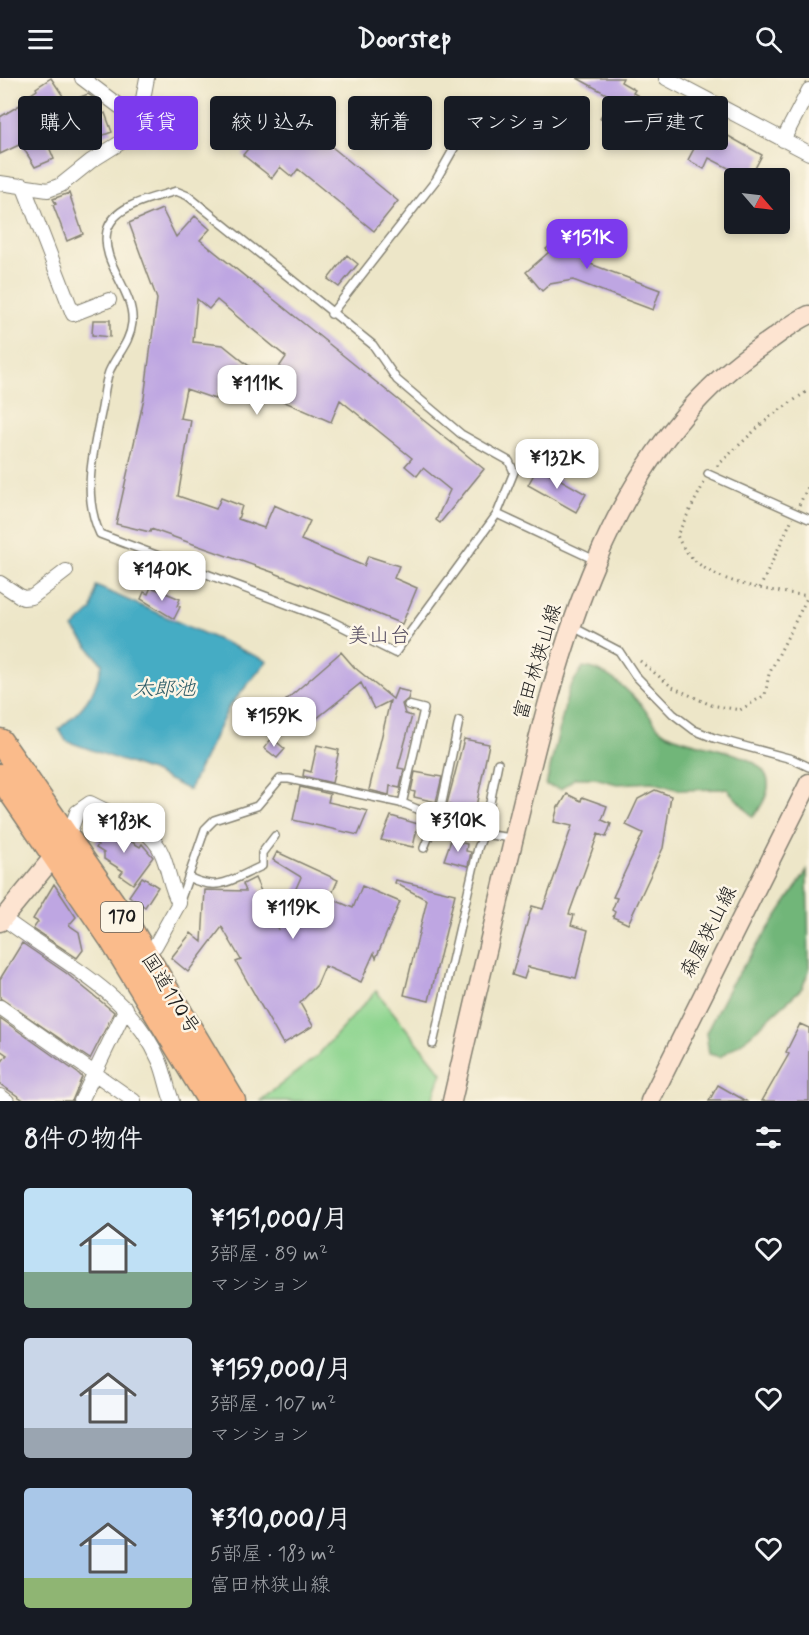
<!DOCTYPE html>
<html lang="ja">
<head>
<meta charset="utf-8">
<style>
  body { margin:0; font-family:Mynerve,"Klee One",sans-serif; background:#20242c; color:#f1f3f6; height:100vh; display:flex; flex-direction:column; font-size:22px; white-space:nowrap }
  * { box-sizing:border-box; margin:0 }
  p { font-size:20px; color:#9ea1a6 }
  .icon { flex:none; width:33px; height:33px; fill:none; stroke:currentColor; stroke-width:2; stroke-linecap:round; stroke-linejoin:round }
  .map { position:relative; height:1023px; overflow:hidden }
  .side { display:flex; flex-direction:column; background:#171b24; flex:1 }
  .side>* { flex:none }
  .banner { position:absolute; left:18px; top:18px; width:774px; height:54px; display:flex; gap:12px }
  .needle { width:39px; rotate:118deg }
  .controls { position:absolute; left:724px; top:90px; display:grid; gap:12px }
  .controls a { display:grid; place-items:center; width:66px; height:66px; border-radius:6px; background:#171b24; box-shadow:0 3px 9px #0003; font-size:30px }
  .price { position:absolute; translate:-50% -51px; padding:0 14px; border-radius:12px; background:#fff; color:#222; font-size:20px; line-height:39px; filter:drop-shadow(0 2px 3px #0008) }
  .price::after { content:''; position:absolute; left:50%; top:36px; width:18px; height:14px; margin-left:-9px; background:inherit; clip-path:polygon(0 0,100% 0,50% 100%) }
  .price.on { background:#7c3aed; color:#fff }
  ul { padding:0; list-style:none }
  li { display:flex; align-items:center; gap:18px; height:150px; padding:0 24px }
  li span { display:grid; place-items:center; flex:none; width:168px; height:120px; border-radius:6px; color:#555 }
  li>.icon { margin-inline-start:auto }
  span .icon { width:72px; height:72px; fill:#fffc; stroke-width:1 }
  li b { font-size:26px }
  h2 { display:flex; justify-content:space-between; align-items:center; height:72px; padding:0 24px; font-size:26px }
  .pill { padding:0 21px; border-radius:6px; background:#171b24; box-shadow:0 3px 9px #0003; font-size:21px; line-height:54px }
  .pill.on { background:#7c3aed; color:#fff }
  header { display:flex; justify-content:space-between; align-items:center; height:78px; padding:0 24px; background:#171b24; font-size:27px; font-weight:700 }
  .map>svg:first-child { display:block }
  .green { fill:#8cd48e; stroke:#547855; stroke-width:1.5 }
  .forest { fill:#71b679; stroke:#46694a; stroke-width:1.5 }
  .water { fill:#44acc4; stroke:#306470; stroke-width:1.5 }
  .building { fill:#bea6e2; fill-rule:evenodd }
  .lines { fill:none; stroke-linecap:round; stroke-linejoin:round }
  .lane-casing { stroke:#848172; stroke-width:10 }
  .street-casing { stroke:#848172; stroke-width:16 }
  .secondary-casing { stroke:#848172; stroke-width:21 }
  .highway-casing { stroke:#848172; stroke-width:27 }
  .path { stroke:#848172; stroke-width:3; stroke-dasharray:1.5 4.5; stroke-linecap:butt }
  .lane { stroke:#fff; stroke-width:7 }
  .street { stroke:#fff; stroke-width:14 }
  .secondary { stroke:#fde4d1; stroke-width:18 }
  .highway { stroke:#fabb8b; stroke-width:24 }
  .labels { text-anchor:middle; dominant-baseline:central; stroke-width:5; stroke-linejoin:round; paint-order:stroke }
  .shield { fill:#fcf5e5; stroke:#5f5d58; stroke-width:1.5 }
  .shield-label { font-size:18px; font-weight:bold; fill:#1c1c1c }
  .street-label { font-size:20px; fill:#1c1c1c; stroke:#fcf5e5 }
  .neighbourhood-label { font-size:21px; fill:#554c61; stroke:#fcf5e5 }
  .water-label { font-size:21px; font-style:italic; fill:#2e5d68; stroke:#fcf5e5 }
</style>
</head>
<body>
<header><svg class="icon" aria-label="menu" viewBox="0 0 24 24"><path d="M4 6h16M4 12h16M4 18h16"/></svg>Doorstep<svg class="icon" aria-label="search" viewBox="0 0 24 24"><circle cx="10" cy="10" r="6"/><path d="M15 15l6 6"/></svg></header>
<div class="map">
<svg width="809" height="1023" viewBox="0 0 809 1023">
  <rect width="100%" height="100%" fill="#fcf5e5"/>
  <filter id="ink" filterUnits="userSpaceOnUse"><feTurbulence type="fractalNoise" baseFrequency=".0167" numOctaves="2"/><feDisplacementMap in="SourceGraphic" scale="12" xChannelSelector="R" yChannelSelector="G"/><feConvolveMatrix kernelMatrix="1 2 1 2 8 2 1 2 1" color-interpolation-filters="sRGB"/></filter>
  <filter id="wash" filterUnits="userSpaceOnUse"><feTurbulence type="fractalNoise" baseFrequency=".008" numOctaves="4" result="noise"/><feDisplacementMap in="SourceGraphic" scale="24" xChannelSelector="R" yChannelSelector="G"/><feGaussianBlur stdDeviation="1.35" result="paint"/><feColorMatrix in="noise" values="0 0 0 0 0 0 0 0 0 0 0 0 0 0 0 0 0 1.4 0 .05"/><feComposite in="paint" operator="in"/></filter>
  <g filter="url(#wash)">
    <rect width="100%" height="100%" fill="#ede6c8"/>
    <path class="green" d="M376 913 442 995 432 1023H260L317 978Z"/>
    <path class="forest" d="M583 589C606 590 632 615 646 633 651 639 657 650 664 654 696 674 809 671 753 739L727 711 679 712 652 704 617 706 595 700H575L561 711 546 707 569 611Z
      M807 793 809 892 802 910 745 962 720 979 709 976 706 955 730 908Z"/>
    <path class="water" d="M96 508 267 583 229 629 189 712 151 693 66 663 59 651C83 631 95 618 102 586L73 550 92 532Z"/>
    <g id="blocks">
      <path class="building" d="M51 0 65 21 37 40 54 81 35 89 21 66 0 76V39L30 21 28 18 37 12 36 10Z
        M577 0H623L621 4 635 12 633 15 667 33 670 36 664 46 667 48 658 65 630 50 628 55 600 40 612 19Z
        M88 16 95 21 101 37 105 35 112 54 90 62 82 40 75 43 68 24Z
        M282 28 398 123 374 153 298 91 292 99 280 89 272 100 243 77Z
        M707 46 762 77 751 98 737 91 736 94 709 80 704 91 688 82Z
        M69 115 83 156 67 163 53 127 56 126 53 121Z
        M162 131 176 159 195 138 210 151 200 162 484 391 440 445 436 442 450 412 423 390 417 398 405 388 412 380 340 322 331 344 225 298 215 321 186 311 180 340 191 342 178 418 216 431 221 420 242 428 238 441 264 450 274 427 310 443 301 462 364 488 368 478 399 488 394 500 417 510 402 546 272 494 151 451 150 454 116 446 144 320 157 221 129 145ZM197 221 209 231 217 222 286 279 269 304 223 267 193 264Z
        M580 147 600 171 585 184 660 212 653 232 573 202 550 206 542 213 526 194 549 174 546 171 569 151 571 155Z
        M347 177 358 186 339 209 328 201Z
        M93 242H110V259L92 257Z
        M538 389 586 416 576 434 528 407Z
        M151 509 180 521 177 528 180 529 174 541 141 521 144 514 148 516Z
        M341 574 354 589 393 621 397 611 410 614 408 621 402 626 405 636 412 638 398 690 404 691 400 710 390 708 389 717 369 712 390 623 374 631 361 605 311 645 314 635 309 642 299 630 295 633 286 622Z
        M272 660 285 671 277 680 264 670Z
        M464 661 489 666 474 738 469 737 467 743 456 741 457 735 449 733 450 727 447 726Z
        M317 667 339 672 332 705 303 698 304 692 311 694Z
        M415 694 442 699 436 724 414 719 415 714 411 713Z
        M300 709 330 716 328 724 368 733 358 757 293 742Z
        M655 712 671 718 663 770 628 846 613 839 615 834 612 832 617 820 613 819 643 755 626 747 638 721Z
        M567 716 581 723 582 719 607 728 602 742 611 746 606 759 598 756 569 836 574 837 571 847 588 852 576 900 528 889 524 901 512 897 532 828 543 831 572 748 554 744 558 728H560Z
        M391 738 418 746 413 769 381 762Z
        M109 750 140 769 142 766 153 779 133 806 120 797 123 793 104 781V775L96 770 98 767 95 765 103 753 106 754Z
        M451 762 467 766 466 773 471 774 468 788 444 782Z
        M277 774 338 802 330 820 353 830 362 808 400 824 376 880 374 875 361 904 325 888 317 907 300 925 313 948 283 966 236 884 241 882 222 849 188 894 171 880 191 855 202 864 205 812 246 813 243 806 255 800 278 851 301 799 273 782Z
        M142 799 158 809 145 829 129 818Z
        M396 802 455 816 429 923 404 917 427 822 395 805Z
        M54 806 76 839 69 847 79 854 83 872 77 880 33 851 38 844 33 841Z
        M22 865 66 895 114 934 90 981 0 920V901Z
        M0 940 79 996 82 999 72 1023H25L0 1006V986L7 977 0 972Z
        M800 946 809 950V1023H762L789 976 786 974Z
        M718 1007 746 1023H709Z"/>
    </g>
  </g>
  <g filter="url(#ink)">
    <use href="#blocks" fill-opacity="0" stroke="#848172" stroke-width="1.5"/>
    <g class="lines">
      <g class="lane-casing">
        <path id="lane" d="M176 113 188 118 373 267 397 302 461 356 509 383 514 394 497 436 395 575 329 542 100 456C81 416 94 371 102 330 104 319 105 305 109 294 117 276 130 265 132 245 135 213 100 185 107 153 114 126 154 120 176 113Z
          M331 236 436 102 461 58
          M708 396 809 441
          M497 436 595 482
          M573 549 619 573 635 597 673 636 694 652 714 660 792 681 809 689
          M402 726 424 631 408 627
          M424 770 441 729 459 643
          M188 799C220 815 232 801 262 788V775L275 758
          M180 823 205 751 214 742 257 728 280 701H289L405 726 429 736 447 751 512 760
          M433 966 478 770 484 755 498 685"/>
      </g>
      <g class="street-casing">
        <path id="street" d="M82 0 119 28 142 31
          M666 0 809 75
          M783 62 809 12
          M0 105 48 112 61 107 91 83 128 60 138 47 147 0
          M23 107 73 236 109 222
          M0 505 23 520 32 519 66 493
          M67 762 77 734 90 725C114 738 152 749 162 776 169 792 170 809 179 825L155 868 144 874
          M3 840C60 884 129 912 160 984 165 996 167 1010 172 1023
          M0 929 134 1023
          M0 1018 7 1023
          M81 1023 126 930"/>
      </g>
      <g class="secondary-casing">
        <path id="secondary" d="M0 844 55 777
          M452 1023C471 939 491 856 511 772 554 593 600 376 763 267 778 257 793 244 809 237
          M650 1023 809 705"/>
      </g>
      <g class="highway-casing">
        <path id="highway" d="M0 663 124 841 233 1023
          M0 698 112 862 210 1023"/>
      </g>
      <path class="path" d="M717 388 768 340 809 312
        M704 405 677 457C696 506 764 511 808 518
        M799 427 809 407
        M760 510 791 443
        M640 583 672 609 711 627 740 632 765 617 769 596 808 518"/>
      <use href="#lane" class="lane"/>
      <use href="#street" class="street"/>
      <use href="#secondary" class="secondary"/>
      <use href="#highway" class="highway"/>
    </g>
  </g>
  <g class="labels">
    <rect class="shield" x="101" y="824" width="42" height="30" rx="4.5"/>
    <g class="shield-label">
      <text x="122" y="839">170</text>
    </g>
    <g class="street-label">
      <text transform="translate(538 584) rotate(-73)">富田林狭山線</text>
      <text transform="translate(709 854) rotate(-63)">森屋狭山線</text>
      <text transform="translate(170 916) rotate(58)">国道170号</text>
    </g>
    <g class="neighbourhood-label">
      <text x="379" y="558">美山台</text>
    </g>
    <g class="water-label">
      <text x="164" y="611">太郎池</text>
    </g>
  </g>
</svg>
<div class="controls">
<a><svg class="needle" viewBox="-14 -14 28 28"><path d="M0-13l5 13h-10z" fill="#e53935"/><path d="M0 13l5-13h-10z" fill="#9ea1a6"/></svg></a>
</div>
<b class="price on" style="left:587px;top:192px">¥151K</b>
<b class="price" style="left:257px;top:338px">¥111K</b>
<b class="price" style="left:557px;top:412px">¥132K</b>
<b class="price" style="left:162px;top:524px">¥140K</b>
<b class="price" style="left:274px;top:670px">¥159K</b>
<b class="price" style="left:458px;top:775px">¥310K</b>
<b class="price" style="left:124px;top:776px">¥183K</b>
<b class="price" style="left:293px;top:862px">¥119K</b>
<div class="banner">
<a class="pill">購入</a>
<a class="pill on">賃貸</a>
<a class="pill">絞り込み</a>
<a class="pill">新着</a>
<a class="pill">マンション</a>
<a class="pill">一戸建て</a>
</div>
</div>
<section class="side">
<h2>8件の物件<svg class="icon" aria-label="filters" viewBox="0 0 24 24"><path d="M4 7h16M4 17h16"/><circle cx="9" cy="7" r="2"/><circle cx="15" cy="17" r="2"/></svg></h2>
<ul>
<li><span style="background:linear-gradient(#bfe0f5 70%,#7fa58c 0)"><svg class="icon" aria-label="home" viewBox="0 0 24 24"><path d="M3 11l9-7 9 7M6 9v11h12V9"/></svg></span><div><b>¥151,000/月</b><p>3部屋 · 89 m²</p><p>マンション</p></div><svg class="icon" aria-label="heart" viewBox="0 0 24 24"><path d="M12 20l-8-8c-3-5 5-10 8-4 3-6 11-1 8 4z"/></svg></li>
<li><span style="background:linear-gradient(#c9d6e8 75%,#9aa5b1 0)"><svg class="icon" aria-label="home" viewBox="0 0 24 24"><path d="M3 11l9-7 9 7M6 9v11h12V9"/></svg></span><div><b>¥159,000/月</b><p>3部屋 · 107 m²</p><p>マンション</p></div><svg class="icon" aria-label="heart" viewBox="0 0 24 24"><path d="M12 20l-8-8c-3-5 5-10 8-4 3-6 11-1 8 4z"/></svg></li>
<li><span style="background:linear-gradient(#a9c7e8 75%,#8fb573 0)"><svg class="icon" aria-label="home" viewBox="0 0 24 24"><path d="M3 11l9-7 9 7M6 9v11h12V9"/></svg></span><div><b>¥310,000/月</b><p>5部屋 · 183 m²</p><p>富田林狭山線</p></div><svg class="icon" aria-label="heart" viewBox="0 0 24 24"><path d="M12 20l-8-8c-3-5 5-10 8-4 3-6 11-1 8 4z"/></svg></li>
</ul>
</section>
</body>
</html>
